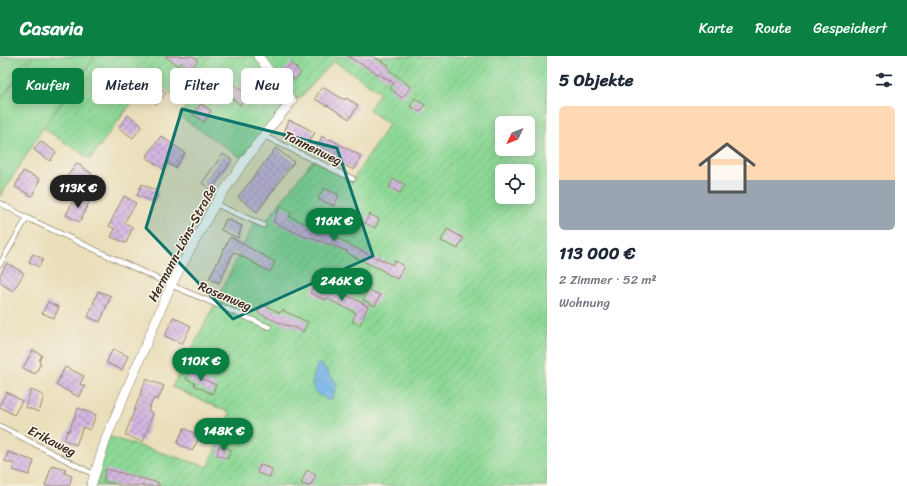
<!DOCTYPE html>
<html lang="de">
<head>
<meta charset="utf-8">
<style>
  body { margin:0; font-family:Sriracha,sans-serif; background:#f6f6f7; color:#1f2937; height:100vh; display:flex; flex-direction:column; font-size:15px; white-space:nowrap }
  * { box-sizing:border-box; margin:0 }
  p { font-size:13px; color:#747a83 }
  .icon { flex:none; width:22px; height:22px; fill:none; stroke:currentColor; stroke-width:2; stroke-linecap:round; stroke-linejoin:round }
  .map { position:relative; flex:1; overflow:hidden }
  .sheet { display:flex; flex-direction:column; background:#fff; width:360px }
  .sheet>* { flex:none }
  .banner { position:absolute; left:12px; top:12px; width:380px; height:36px; display:flex; gap:8px }
  .needle { width:26px; rotate:227deg }
  .buttons { position:absolute; left:495px; top:60px; display:grid; gap:8px }
  .buttons a { display:grid; place-items:center; width:40px; height:40px; border-radius:6px; background:#fff; box-shadow:0 2px 10px #0003; font-size:20px }
  .price { position:absolute; translate:-50% -34px; padding:0 9px; border-radius:14px; background:#0b8043; color:#fff; font-size:13px; line-height:26px; filter:drop-shadow(0 1px 2px #0008) }
  .price::after { content:''; position:absolute; left:50%; top:24px; width:12px; height:9px; margin-left:-6px; background:inherit; clip-path:polygon(0 0,100% 0,50% 100%) }
  .price.current { background:#222; color:#fff }
  ul { padding:0; list-style:none }
  li { display:grid; align-content:center; gap:8px; height:212px; padding:0 12px }
  li span { display:grid; place-items:center; height:124px; border-radius:6px; color:#555 }
  li>.icon { margin-inline-start:auto }
  span .icon { width:72px; height:72px; fill:#fffc; stroke-width:1 }
  li b { font-size:17px }
  h2 { display:flex; justify-content:space-between; align-items:center; height:48px; padding:0 12px; font-size:17px }
  .pill { padding:0 14px; border-radius:6px; background:#fff; box-shadow:0 2px 10px #0003; font-size:14px; line-height:36px }
  .pill.current { background:#0b8043; color:#fff }
  header { display:flex; align-items:center; gap:24px; box-sizing:border-box; height:56px; padding:0 20px; background:#0b8043; color:#fff }
  header strong { font-size:19px }
  nav { display:flex; gap:22px; margin-inline-start:auto; font-size:14px }
  main { display:flex; flex:1; min-height:0 }
  .map>svg:first-child { display:block }
  .grass { fill:#8cd895; stroke:#64815a }
  .garden { fill:url(#garden-furrows); stroke:#64815a; fill-rule:evenodd }
  .water { fill:url(#water-ripples); stroke:#566e82 }
  .building { fill:url(#building-cross-hatch) }
  .lines { fill:none; stroke-linecap:round; stroke-linejoin:round }
  .lane-casing { stroke:#92846c; stroke-width:6 }
  .street-casing { stroke:#92846c; stroke-width:10 }
  .lane { stroke:#fff; stroke-width:4.5 }
  .street { stroke:#fff; stroke-width:9 }
  .marked { fill:#0f766e; fill-opacity:0.2; stroke:#0f766e; stroke-width:3; stroke-linejoin:round }
  .labels { text-anchor:middle; dominant-baseline:central; stroke-width:3; stroke-linejoin:round; paint-order:stroke }
  .street-label { font-size:13px; fill:#3b2a1e; stroke:#f7f3e8 }
</style>
</head>
<body>
<header>
<strong>Casavia</strong>
<nav><a>Karte</a><a>Route</a><a>Gespeichert</a></nav>
</header>
<main>
<div class="map">
<svg width="547" height="430" viewBox="0 0 547 430">
  <defs>
    <pattern id="garden-furrows" width="10" height="10" patternUnits="userSpaceOnUse"><rect width="10" height="10" fill="#8cd895"/><path d="M-1 1l2-2M0 10L10 0M9 11l2-2" fill="none" stroke="#7aba80"/></pattern>
    <pattern id="water-ripples" width="26" height="14" patternUnits="userSpaceOnUse"><rect width="26" height="14" fill="#72b1e6"/><path d="M2 4q2-2 4 0t4 0M15 11q2-2 4 0t4 0" fill="none" stroke="#5f90ba"/></pattern>
    <pattern id="building-cross-hatch" width="8" height="8" patternUnits="userSpaceOnUse"><rect width="8" height="8" fill="#d5b7e1"/><path d="M0 0l8 8M0 8l8-8" fill="none" stroke="#ae95b6"/></pattern>
  </defs>
  <rect width="100%" height="100%" fill="#f7f3e8"/>
  <filter id="ink" filterUnits="userSpaceOnUse"><feTurbulence type="fractalNoise" baseFrequency=".025" numOctaves="2"/><feDisplacementMap in="SourceGraphic" scale="8" xChannelSelector="R" yChannelSelector="G"/><feConvolveMatrix kernelMatrix="1 2 1 2 8 2 1 2 1" color-interpolation-filters="sRGB"/></filter>
  <filter id="wash" filterUnits="userSpaceOnUse"><feTurbulence type="fractalNoise" baseFrequency=".012" numOctaves="4" result="noise"/><feDisplacementMap in="SourceGraphic" scale="16" xChannelSelector="R" yChannelSelector="G"/><feGaussianBlur stdDeviation="0.9" result="paint"/><feColorMatrix in="noise" values="0 0 0 0 0 0 0 0 0 0 0 0 0 0 0 0 0 1.4 0 .05"/><feComposite in="paint" operator="in"/></filter>
  <g filter="url(#wash)">
    <rect width="100%" height="100%" fill="#eadfbb"/>
    <path class="grass" d="M33 0H95L43 72 0 141V45Z"/>
    <path class="garden" d="M0 0H33L0 45Z
      M95 0H547V430H91L107 380 208 411 230 357 172 331 215 248 255 165 263 169 313 104 353 123 389 68 369 54 380 36 334 5 300 42 292 45 245 104 179 60 186 50 151 21 90 103 43 72ZM502 67H528V93H502ZM502 115H528V141H502Z"/>
    <path class="water" d="M317 308H319L323 310 337 328 332 343 327 344 315 336 312 328Z"/>
    <g id="blocks">
      <path class="building" d="M165 0H193L198 4 190 14 181 7 178 10Z
        M347 0H372L389 9 387 12 411 31 402 42 390 32 394 27Z
        M291 7 301 17 294 24 284 14Z
        M154 27 166 37 157 48 145 38Z
        M235 29 248 40 240 49 227 38Z
        M322 31 345 44 346 42 358 49 349 63 327 49V50L315 43Z
        M415 42 425 49 420 56 410 50Z
        M201 48 211 55 204 66 193 58Z
        M128 59 142 70 133 82 119 72Z
        M289 64 301 69 315 77 306 89 283 80Z
        M161 80 185 97 175 112 167 107 163 113 146 101Z
        M322 80 329 84 330 83 361 100 354 114 316 94Z
        M40 85 56 96 50 105 34 94Z
        M276 92 294 106 257 156 238 141Z
        M223 98 232 104 211 134 202 127Z
        M77 107 92 118 82 132 67 121Z
        M23 115 40 123 32 140 15 131Z
        M393 123 405 128 400 137 389 131Z
        M142 128 159 136 154 147 137 139Z
        M324 132 339 139 334 150 318 143Z
        M124 140 136 147 124 167 133 171 126 187 111 181 115 173 109 170 116 155Z
        M75 141 80 143 81 141 89 146 80 166 66 159Z
        M280 150 292 156 289 160 325 177V175L338 180 337 182 371 200V199L393 209 395 205 404 210 397 223 384 216V215L358 203 346 196 347 195 309 181 308 182 273 166Z
        M369 158 379 163 375 172 365 167Z
        M226 163 242 170 238 182 221 174Z
        M447 173 463 182 458 193 441 185Z
        M230 181 275 206 270 216 234 196 219 227 209 223Z
        M33 198 43 203 39 211 29 206Z
        M7 207 24 217 13 235 0 227V219Z
        M315 227 340 238 341 236 368 250 360 269 352 266 356 257 326 242 325 244 310 237Z
        M368 234 380 239 375 250 363 244Z
        M98 235 111 240 100 266 88 261Z
        M48 246 59 251 54 262 42 257Z
        M262 248 280 257 282 254 308 266 303 276 288 269 287 270 258 257Z
        M173 261 191 270 182 288 165 280Z
        M113 293 128 300 122 314 106 307Z
        M33 294 42 299 39 305 41 307 35 318 23 312Z
        M65 311 84 320 80 328 85 330 79 341 56 329Z
        M190 314 201 319 200 322 216 329 212 338 194 329 195 327 186 323Z
        M146 323 164 330 158 344 154 342 148 354 153 357V358L143 386 125 379Z
        M31 334 43 339V343L39 356 25 351Z
        M7 336 22 345 14 359 0 351V348Z
        M78 352 96 359 90 374 83 371 76 389 64 384 68 374 69 375Z
        M184 372 200 380 192 395 177 387Z
        M219 390 231 393 228 403 217 399Z
        M8 396 34 405 29 419 13 414 14 408 5 405Z
        M52 409 66 413 64 417 72 420 69 430H45Z
        M260 409 272 413 270 421 257 417Z
        M106 413 159 427V430H121L103 425Z
        M307 414 316 419 310 430H308L301 427Z"/>
    </g>
  </g>
  <g filter="url(#ink)">
    <use href="#blocks" fill-opacity="0" stroke="#92846c" stroke-width="1"/>
    <g class="lines">
      <g class="lane-casing">
        <path id="lane" d="M264 80 353 123
          M0 147 27 162 171 229 269 271
          M215 148 263 169
          M0 208 27 162
          M0 370 95 419"/>
      </g>
      <g class="street-casing">
        <path id="street" d="M91 430 107 380 171 229 215 148 245 104 268 74 292 45 258 0"/>
      </g>
      <use href="#lane" class="lane"/>
      <use href="#street" class="street"/>
    </g>
  </g>
  <path class="marked" d="M182 53 337 92 373 200 233 263 146 172Z"/>
  <g class="labels">
    <g class="street-label">
      <text transform="translate(313 92) rotate(26)">Tannenweg</text>
      <text transform="translate(182 187) rotate(-62)">Hermann-Löns-Straße</text>
      <text transform="translate(225 240) rotate(23)">Rosenweg</text>
      <text transform="translate(52 385) rotate(27)">Erikaweg</text>
    </g>
  </g>
</svg>
<div class="buttons">
<a><svg class="needle" viewBox="-14 -14 28 28"><path d="M0-13l5 13h-10z" fill="#e53935"/><path d="M0 13l5-13h-10z" fill="#747a83"/></svg></a>
<a><svg class="icon" aria-label="locate" viewBox="0 0 24 24"><circle cx="12" cy="12" r="6"/><path d="M12 2v4M12 18v4M2 12h4M18 12h4"/></svg></a>
</div>
<b class="price current" style="left:78px;top:153px">113K €</b>
<b class="price" style="left:334px;top:186px">116K €</b>
<b class="price" style="left:342px;top:246px">246K €</b>
<b class="price" style="left:201px;top:326px">110K €</b>
<b class="price" style="left:224px;top:396px">148K €</b>
<div class="banner">
<a class="pill current">Kaufen</a>
<a class="pill">Mieten</a>
<a class="pill">Filter</a>
<a class="pill">Neu</a>
</div>
</div>
<section class="sheet">
<h2>5 Objekte<svg class="icon" aria-label="filters" viewBox="0 0 24 24"><path d="M4 7h16M4 17h16"/><circle cx="9" cy="7" r="2"/><circle cx="15" cy="17" r="2"/></svg></h2>
<ul>
<li><span style="background:linear-gradient(#ffd9b3 60%,#9aa5b1 0)"><svg class="icon" aria-label="home" viewBox="0 0 24 24"><path d="M3 11l9-7 9 7M6 9v11h12V9"/></svg></span><div><b>113 000 €</b><p>2 Zimmer · 52 m²</p><p>Wohnung</p></div></li>
</ul>
</section>
</main>
</body>
</html>
